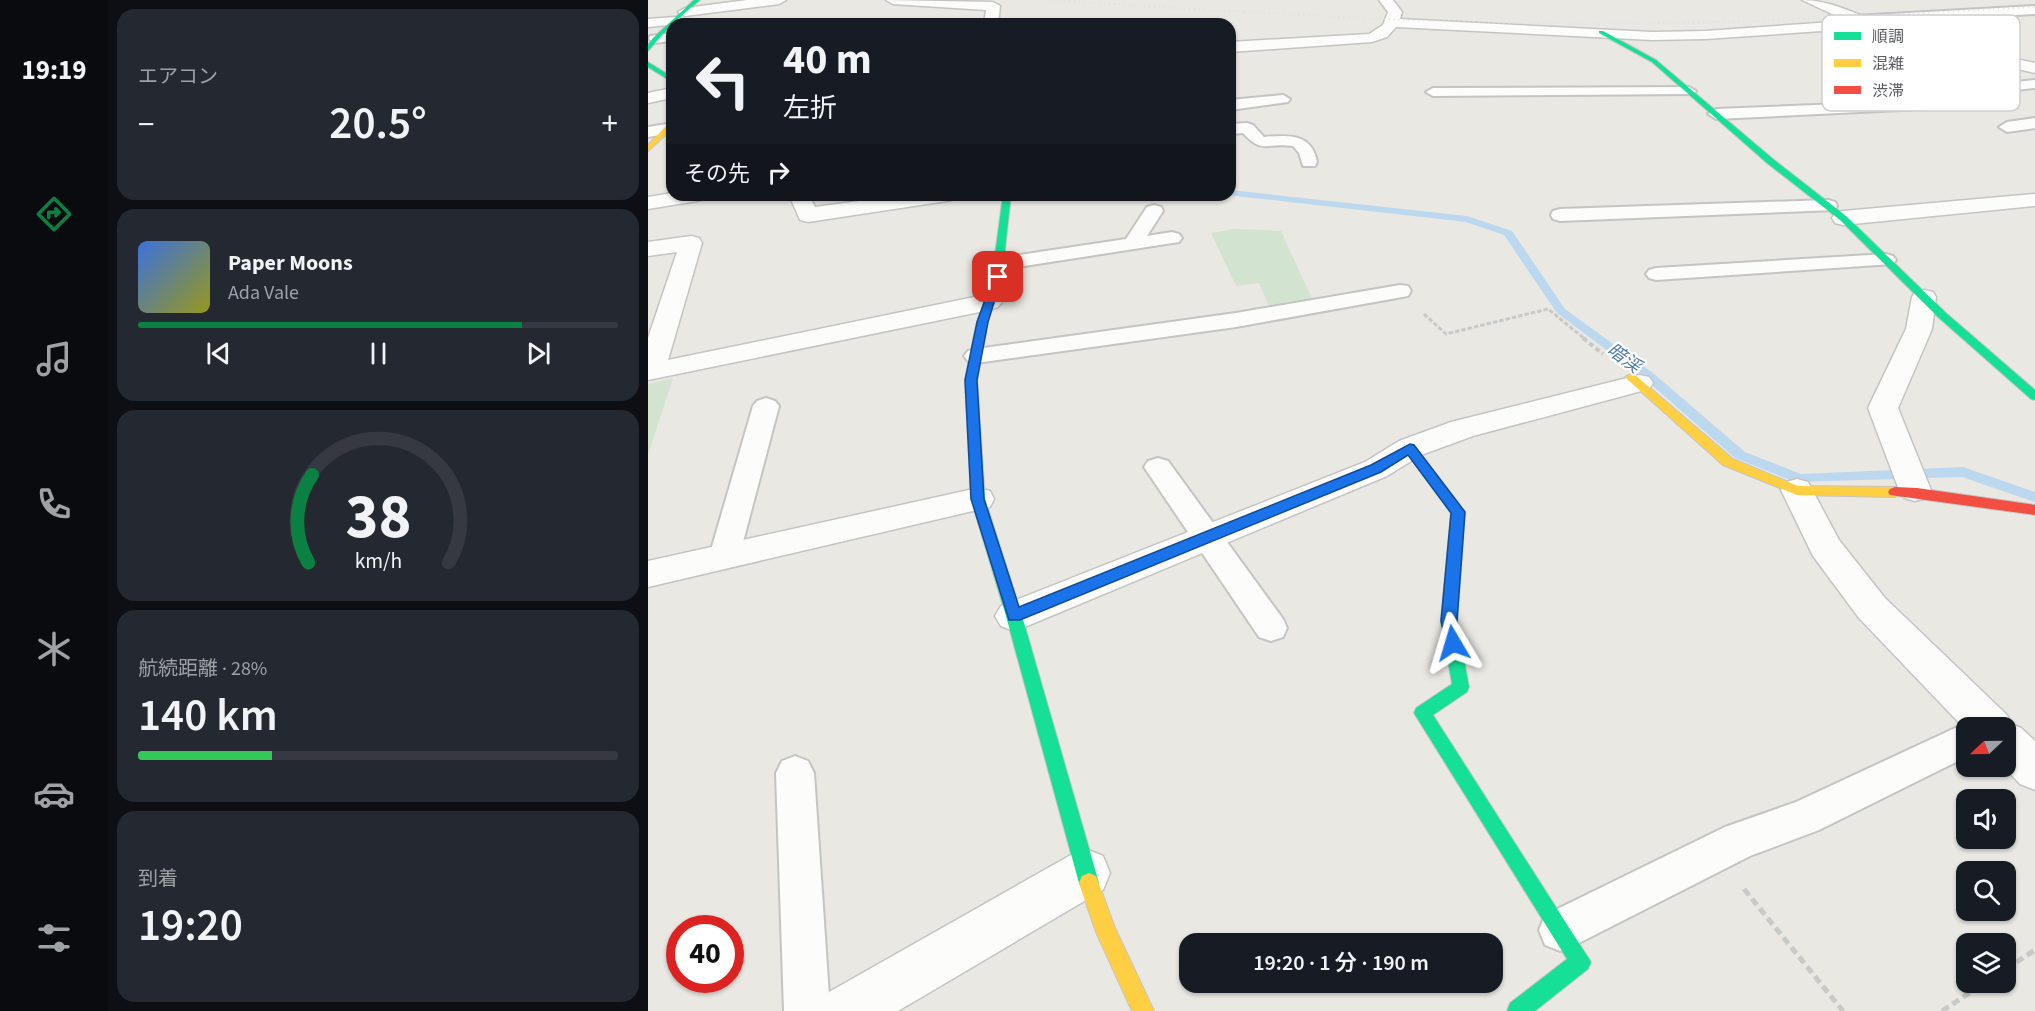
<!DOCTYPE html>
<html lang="ja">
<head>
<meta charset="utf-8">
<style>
	body { margin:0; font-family:"Source Sans 3","Noto Sans JP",sans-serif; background:#242831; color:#f1f3f6; height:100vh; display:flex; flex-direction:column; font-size:22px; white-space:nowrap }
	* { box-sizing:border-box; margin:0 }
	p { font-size:20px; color:#9ea1a6 }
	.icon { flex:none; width:33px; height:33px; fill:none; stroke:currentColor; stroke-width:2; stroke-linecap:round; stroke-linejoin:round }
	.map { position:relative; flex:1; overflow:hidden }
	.side { display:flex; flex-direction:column; gap:9px; padding:9px; background:#0d0f14; width:540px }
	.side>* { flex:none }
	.guide { position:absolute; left:18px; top:18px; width:570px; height:183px; border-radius:18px; box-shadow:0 2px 4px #0004; background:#171b24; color:#f1f3f6; overflow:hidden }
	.needle { width:39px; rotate:248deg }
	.buttons { position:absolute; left:1308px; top:717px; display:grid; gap:12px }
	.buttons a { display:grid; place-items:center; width:60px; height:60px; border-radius:12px; background:#171b24; box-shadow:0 2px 4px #0004; font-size:30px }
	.speed { position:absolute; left:18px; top:915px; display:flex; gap:12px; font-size:30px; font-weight:700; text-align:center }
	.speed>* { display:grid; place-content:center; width:78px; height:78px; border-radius:50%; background:#171b24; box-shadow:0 2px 4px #0004; line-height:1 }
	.speed .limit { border:9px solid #d22; background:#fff; color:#111 }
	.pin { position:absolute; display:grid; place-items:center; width:51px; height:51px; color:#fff; margin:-26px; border-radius:12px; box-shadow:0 3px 9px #0006 }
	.me { position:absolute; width:66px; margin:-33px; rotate:353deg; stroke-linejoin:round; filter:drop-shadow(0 0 4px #0008) }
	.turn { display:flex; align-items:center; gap:21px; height:126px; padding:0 18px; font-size:27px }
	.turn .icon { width:78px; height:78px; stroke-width:2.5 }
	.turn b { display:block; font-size:42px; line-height:51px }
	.then { display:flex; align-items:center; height:57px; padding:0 18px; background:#0003; gap:12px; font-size:22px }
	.big { font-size:45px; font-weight:600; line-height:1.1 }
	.side .tile { flex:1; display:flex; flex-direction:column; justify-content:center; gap:9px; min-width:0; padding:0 21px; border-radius:18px; background:#242831 }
	.side .dial { align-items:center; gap:0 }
	.dial svg { height:156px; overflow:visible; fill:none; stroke:#363941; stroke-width:7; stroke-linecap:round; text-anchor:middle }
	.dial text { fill:#f1f3f6; stroke:none }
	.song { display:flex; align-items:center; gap:18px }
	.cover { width:72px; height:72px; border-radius:9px; background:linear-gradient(135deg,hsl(220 70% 55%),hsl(60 70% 35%)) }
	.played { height:6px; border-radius:3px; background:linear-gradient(90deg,#0b8043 80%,#363941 80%) }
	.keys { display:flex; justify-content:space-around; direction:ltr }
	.heat { display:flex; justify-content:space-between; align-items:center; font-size:33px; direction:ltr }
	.charge { height:9px; border-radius:4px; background:linear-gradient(90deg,#34c759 28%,#363941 0) }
	.trip { position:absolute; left:531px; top:933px; width:324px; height:60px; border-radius:18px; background:#171b24; box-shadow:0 2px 4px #0004; font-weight:600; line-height:60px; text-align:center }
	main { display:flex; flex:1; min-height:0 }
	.dock { display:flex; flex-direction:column; width:108px; justify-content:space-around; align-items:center; background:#090b0e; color:#9ea1a6 }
	.dock .icon { width:42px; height:42px }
	.dock .selected { color:#0b8043 }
	.dock b { font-size:27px; color:#f1f3f6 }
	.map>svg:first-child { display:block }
</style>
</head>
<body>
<main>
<nav class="dock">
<b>19:19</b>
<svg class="icon selected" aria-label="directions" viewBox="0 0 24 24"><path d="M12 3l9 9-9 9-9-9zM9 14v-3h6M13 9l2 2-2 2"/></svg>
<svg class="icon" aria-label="music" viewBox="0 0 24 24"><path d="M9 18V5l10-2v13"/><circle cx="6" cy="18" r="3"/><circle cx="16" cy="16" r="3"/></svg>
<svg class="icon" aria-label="phone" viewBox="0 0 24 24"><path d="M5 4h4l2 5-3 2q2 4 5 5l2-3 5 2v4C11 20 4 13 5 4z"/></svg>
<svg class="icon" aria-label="climate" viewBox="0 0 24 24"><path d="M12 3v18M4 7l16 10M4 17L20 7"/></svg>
<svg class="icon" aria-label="car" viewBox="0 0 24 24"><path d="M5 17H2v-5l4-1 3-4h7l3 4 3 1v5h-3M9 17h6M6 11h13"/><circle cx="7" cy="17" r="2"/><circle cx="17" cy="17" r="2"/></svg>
<svg class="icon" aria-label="filters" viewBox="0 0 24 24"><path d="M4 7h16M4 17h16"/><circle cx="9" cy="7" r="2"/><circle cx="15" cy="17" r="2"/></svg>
</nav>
<section class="side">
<div class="tile"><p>エアコン</p>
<div class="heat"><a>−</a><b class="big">20.5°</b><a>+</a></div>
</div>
<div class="tile">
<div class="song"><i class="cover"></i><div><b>Paper Moons</b><p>Ada Vale</p></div></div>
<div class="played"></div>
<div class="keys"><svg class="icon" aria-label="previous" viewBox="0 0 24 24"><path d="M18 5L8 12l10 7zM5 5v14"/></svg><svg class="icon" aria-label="pause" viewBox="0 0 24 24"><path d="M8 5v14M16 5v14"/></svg><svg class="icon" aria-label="next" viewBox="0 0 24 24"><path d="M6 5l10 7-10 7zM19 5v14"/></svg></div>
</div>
<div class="tile dial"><svg viewBox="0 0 100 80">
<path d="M14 69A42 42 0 1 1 86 69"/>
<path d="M14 69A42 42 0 0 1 16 24" stroke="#0b8043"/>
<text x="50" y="56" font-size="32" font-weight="700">38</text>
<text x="50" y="72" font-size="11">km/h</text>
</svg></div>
<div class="tile"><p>航続距離 · 28%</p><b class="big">140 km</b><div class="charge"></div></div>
<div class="tile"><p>到着</p><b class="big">19:20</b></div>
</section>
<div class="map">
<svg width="1387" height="1011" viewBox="0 0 1387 1011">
	<rect width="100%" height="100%" fill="#e9e8e3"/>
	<path fill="#d2e3d0" d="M586,229L633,231L664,299L621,306L611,283L588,286L563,233Z
		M25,378L0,455V384Z"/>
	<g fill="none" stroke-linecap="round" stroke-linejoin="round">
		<path fill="#bcd8ef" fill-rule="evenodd" d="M582,190L819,216L864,231L917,309L1005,373L1097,452L1153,474L1315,467L1387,492V502L1314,477L1147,482L1087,458L997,379L909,313L856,235L818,222L579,195H582Z
			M417,195H440C435,200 422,200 417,195Z"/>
		<defs>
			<path id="lane" d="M1387,6V14L1206,24L1200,20L1206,16Z
				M24,33V41L7,43L1,39L2,36Z
				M1387,80V88L1288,99L1281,95L1288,91Z
				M1041,87L1048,91L1046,94L785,96L778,92L785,88Z
				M635,95L642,99L640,102L582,110V100Z
				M1268,101L1273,103L1276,106L1273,109L1068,119L1060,114L1068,109Z
				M1387,118V128L1359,132L1351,127L1359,122Z
				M599,123L605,125L616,137C640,135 664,133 669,162L667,166H655L651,153L645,146C619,142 615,155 595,133L582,134V124Z
				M19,124L24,125V133L0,137V127Z
				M1180,200L1187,202L1189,206L1187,210L912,221L905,219L903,215L905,211L912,209Z
				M506,205L513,207L515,211L499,236L524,232L531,234L534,238L531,242L351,270L344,268L341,264L344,260L351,258L478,239L499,207Z
				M1238,254L1245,256L1248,260L1245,264L1008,280L1001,278L998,274L1001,270L1008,268Z
				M752,285L760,286L763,291L760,296L588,327L328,363L320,361L316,356L320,351L328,349L588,313Z
				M118,398L127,401L131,406L91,557L87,565L76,568L65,565L61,557L105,406L109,401Z
				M510,458L520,461L635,619L639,628L635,637L623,641L611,637L496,467L500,461Z
				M1318,723L1331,728H1318V757L1171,830L1102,856L927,945L912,951L897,945L891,930L897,915L1077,827L1148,802Z
				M147,756L160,761L166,773L182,1011H136L128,773L134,761Z"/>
			<path id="street" d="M99,0H138L131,4L37,16L30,12L37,8Z
				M238,0L345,2L352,6L350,24H336L338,10L245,4Z
				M731,0H745L754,12L752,19L1004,32L1057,31L1199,21L1154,0C1186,0 1217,19 1247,28C1293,43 1340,53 1387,63V73L1295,52L1218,28L1057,39L1004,40L748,27L739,37L724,42L582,52V42L721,34L735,25L740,12Z
				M27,17L32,18L34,21L32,24L0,27V19Z
				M24,88V98L0,103V93Z
				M24,193V195H59L56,199L49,201L0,209V197Z
				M1387,194V206L1195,225L1187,223L1184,218L1187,213L1195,211Z
				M141,195H161L167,207L255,195H309L306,199L299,201L160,222L152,220Z
				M43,236L51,238L54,243L20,360L341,294L350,297L354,302L350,307L341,310L0,380V338L29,252L0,256V242Z
				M1276,290L1285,292L1288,297L1284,329L1250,408L1283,490L1278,498L1267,501L1256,498L1251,490L1220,408L1258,329L1264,297L1267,292Z
				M991,375L1001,377L1005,383L1001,389L825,436L773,455L739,476L379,626L366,631L353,626L347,616L353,606L717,462L751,441L803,422Z
				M1149,479L1160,482L1191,540L1237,598L1359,715L1363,724L1373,728L1387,741V790L1372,784L1355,766H1358V728H1318V730L1211,618L1165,556L1133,490L1138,482Z
				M330,488L342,491L346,499L342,507L0,587V561Z
				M438,849L455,856L462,873L455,890L250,1011H174L181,992L421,856Z"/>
			<path id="fast" d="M46,0H52L24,24L0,51V45L5,38Z
				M951,31H955L1008,60L1125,159L1198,216L1298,313L1387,390V400L1383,399L1290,317L1192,220L1119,163L1004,62L951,33Z
				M0,62L24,77V82L0,67Z
				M355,195H363L354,277L339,322L329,380L337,499L374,616L451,883L448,890L441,893L434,890L431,883L358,616L323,499L317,380L329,322L344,277Z
				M762,444L766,445L817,512L809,621L821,687L819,692L785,715L943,962L940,969L887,1011H859L862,1003L919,959L766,713L768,708L804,684L793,621L803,513L756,448Z"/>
			<path id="slow" d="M21,123H24V129L0,151V145Z
				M983,374L987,375L1085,459L1150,486L1247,487L1254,492L1247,497L1149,495L1075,465L979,379L977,377Z
				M441,873L448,876L467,928L506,1011H484L448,932L431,883L434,876Z"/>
			<path id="jam" d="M1247,487L1269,488L1387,505V515L1242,495L1240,492L1242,489Z"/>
		</defs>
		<use href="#lane" stroke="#c5c4c4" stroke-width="4"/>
		<use href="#street" stroke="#c5c4c4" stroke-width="3"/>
		<use href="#fast" stroke="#c5c5c5" stroke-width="2"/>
		<use href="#slow" stroke="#c5c5c5" stroke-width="2"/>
		<use href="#jam" stroke="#c5c5c5" stroke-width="2"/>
		<path stroke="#c7cac8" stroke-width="3" stroke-dasharray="4.5 2" stroke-linecap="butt" d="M776,314L798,334L900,309L937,339"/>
		<path stroke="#c7cac8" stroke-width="4" stroke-dasharray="5 3" stroke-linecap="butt" d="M935,338L955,354"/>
		<path stroke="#c7cac8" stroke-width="5" stroke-dasharray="8 4.5" stroke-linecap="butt" d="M1096,889L1195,1011
			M1358,969L1387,950
			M1294,1011L1338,982"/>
		<use href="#lane" fill="#fcfcfb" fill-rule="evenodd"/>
		<use href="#street" fill="#fcfcfb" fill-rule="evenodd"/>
		<use href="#fast" fill="#16e098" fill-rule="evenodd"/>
		<use href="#slow" fill="#ffcf43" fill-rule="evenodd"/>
		<use href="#jam" fill="#f24e42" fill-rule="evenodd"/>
		<path stroke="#e1e1e0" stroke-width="2" stroke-dasharray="1 4" stroke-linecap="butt" d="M401,0C579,11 757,23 936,24C1086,24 1237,15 1387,7"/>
	</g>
	<path fill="#1a73e8" stroke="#114b97" stroke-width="1.5" d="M346,275L354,277L340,322L329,380L336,499L371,607L723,465L762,444L766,445L817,512L809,621L813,643L811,648L805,650L799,648L793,621L803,513L760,455L733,472L372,620H361L323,499L317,380L329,322Z"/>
	<g text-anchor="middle" stroke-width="4.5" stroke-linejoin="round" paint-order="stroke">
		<g font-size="18" font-style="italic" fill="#4c79ab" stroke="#fff">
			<text transform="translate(976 358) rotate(36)" y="6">暗渓</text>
		</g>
	</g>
	<rect x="1174" y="15" width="198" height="96" rx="9" fill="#fff" stroke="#cececf" stroke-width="1.5"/>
	<rect x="1186" y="32" width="27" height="8" fill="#16e098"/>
	<rect x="1186" y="59" width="27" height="8" fill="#ffcf43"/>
	<rect x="1186" y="86" width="27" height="8" fill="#f24e42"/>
	<g font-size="16" fill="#5a5c60">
		<text x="1224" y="42">順調</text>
		<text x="1224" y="69">混雑</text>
		<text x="1224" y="96">渋滞</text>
	</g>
</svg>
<div class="buttons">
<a><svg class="needle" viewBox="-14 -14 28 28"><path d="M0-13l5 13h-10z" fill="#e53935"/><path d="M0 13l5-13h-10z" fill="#9ea1a6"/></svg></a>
<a><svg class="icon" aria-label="sound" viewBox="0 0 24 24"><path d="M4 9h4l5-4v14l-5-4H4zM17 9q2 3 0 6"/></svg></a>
<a><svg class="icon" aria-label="search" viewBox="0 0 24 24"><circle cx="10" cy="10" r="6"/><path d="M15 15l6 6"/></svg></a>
<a><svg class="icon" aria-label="layers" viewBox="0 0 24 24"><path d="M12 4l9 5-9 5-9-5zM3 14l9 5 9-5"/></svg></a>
</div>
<div class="speed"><div class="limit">40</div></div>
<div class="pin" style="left:350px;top:277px;background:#d93025"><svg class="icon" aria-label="arrive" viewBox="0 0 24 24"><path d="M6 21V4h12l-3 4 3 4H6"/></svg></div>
<svg class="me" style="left:805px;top:643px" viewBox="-20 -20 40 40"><path d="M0-17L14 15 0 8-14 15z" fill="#1a73e8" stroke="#fff" stroke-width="4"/></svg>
<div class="trip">19:20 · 1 分 · 190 m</div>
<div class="guide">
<div class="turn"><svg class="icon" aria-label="left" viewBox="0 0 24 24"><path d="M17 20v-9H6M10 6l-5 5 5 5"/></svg><div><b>40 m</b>左折</div></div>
<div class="then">その先<svg class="icon" aria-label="right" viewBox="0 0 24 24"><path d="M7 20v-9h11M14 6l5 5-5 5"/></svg></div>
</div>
</div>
</main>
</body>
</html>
